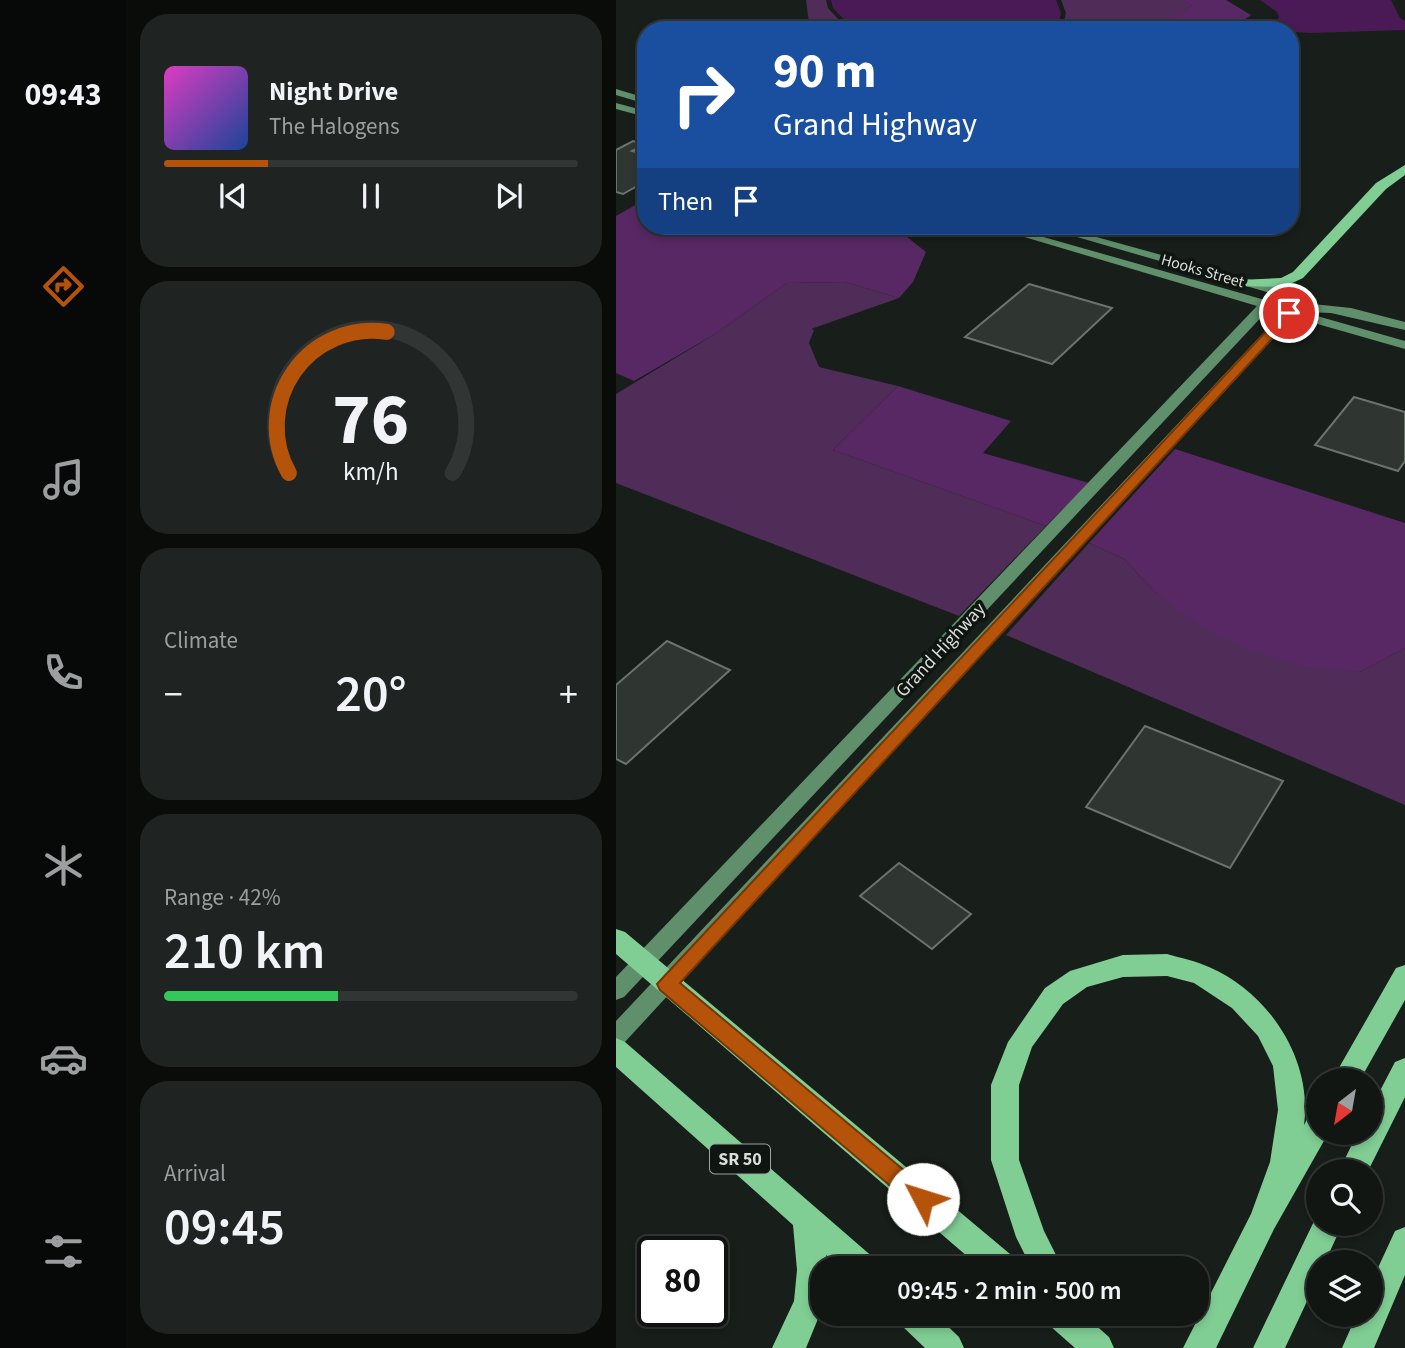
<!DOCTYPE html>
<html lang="en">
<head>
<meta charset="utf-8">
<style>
	body { margin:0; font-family:"Source Sans 3",sans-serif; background:#1f2321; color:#f1f3f6; height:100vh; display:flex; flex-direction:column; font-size:26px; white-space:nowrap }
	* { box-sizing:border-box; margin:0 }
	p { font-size:23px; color:#9c9fa0 }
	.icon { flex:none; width:38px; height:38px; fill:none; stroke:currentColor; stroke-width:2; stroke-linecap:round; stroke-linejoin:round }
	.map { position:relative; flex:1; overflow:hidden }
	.side { display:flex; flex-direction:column; gap:14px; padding:14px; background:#0a0c0a; width:490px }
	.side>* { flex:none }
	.hud { position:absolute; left:21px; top:21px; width:662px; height:214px; border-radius:28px; box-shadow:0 4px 10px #0003,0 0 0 2px #313533; background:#1a4fa0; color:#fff; overflow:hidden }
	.needle { width:46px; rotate:211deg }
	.fabs { position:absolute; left:690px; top:1068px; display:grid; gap:14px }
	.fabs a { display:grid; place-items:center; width:77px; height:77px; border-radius:50%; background:#121613; box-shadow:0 4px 10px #0003,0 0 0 2px #313533; font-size:35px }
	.speed { position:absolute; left:21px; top:1236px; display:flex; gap:14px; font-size:35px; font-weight:700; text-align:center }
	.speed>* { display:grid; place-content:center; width:91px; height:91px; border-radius:50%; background:#121613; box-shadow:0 4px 10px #0003,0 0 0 2px #313533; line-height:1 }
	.speed .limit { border:4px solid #111; border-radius:10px; background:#fff; color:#111 }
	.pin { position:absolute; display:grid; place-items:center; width:60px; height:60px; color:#fff; margin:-30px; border:4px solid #fff; border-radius:50%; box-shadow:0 2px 7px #0007 }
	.me { position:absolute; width:77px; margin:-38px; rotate:310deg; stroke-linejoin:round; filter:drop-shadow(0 0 5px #0008) }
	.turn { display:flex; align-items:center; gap:24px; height:147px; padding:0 21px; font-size:32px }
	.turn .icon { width:91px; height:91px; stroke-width:2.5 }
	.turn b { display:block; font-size:49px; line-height:60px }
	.then { display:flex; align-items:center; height:66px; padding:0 21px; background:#0003; gap:14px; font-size:26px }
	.big { font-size:52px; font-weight:600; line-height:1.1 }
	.side .widget { flex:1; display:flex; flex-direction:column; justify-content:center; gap:10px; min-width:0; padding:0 24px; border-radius:28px; background:#1f2321 }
	.side .dial { align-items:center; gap:0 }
	.dial svg { height:182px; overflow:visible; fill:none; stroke:#313533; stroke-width:7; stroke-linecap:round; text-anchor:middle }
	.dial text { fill:#f1f3f6; stroke:none }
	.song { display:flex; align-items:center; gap:21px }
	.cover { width:84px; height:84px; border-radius:10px; background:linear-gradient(135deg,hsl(310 70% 55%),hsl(220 70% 35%)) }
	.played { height:7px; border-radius:4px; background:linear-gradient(90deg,#b45309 25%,#313533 25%) }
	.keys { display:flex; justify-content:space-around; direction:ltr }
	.heat { display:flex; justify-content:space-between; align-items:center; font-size:38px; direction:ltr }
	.charge { height:10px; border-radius:5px; background:linear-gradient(90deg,#34c759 42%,#313533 0) }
	.trip { position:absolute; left:194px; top:1256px; width:399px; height:70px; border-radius:28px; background:#121613; box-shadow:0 4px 10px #0003,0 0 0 2px #313533; font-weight:600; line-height:70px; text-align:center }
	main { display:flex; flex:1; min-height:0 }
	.tab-bar { display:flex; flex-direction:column; width:126px; justify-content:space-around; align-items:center; background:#070908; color:#9c9fa0 }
	.tab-bar .icon { width:49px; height:49px }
	.tab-bar .on { color:#b45309 }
	.tab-bar b { font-size:32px; color:#f1f3f6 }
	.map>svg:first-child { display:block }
</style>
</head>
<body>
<main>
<nav class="tab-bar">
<b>09:43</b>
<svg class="icon on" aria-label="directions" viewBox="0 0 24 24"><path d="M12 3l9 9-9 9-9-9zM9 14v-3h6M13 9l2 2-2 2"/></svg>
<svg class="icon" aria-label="music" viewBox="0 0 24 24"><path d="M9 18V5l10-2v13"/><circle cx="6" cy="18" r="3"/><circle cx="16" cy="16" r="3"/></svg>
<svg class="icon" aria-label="phone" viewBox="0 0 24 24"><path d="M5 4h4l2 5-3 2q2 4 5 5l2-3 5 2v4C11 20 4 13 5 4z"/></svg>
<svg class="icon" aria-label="climate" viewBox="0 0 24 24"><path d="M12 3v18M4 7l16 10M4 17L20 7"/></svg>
<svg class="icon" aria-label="car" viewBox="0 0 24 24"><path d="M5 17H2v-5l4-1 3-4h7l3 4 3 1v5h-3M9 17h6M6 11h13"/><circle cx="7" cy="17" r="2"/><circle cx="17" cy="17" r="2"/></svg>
<svg class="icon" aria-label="filters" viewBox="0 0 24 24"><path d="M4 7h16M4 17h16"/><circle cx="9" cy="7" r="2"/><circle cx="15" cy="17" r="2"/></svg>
</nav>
<section class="side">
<div class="widget">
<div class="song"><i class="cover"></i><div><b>Night Drive</b><p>The Halogens</p></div></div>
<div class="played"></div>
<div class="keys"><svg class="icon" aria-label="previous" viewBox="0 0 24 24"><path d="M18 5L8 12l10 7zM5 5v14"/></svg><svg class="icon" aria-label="pause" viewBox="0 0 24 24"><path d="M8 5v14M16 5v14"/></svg><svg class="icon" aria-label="next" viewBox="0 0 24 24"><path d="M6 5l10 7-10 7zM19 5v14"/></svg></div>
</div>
<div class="widget dial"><svg viewBox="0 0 100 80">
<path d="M14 69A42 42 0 1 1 86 69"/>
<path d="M14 69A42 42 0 0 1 57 7" stroke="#b45309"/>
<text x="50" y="56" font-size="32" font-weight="700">76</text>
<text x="50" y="72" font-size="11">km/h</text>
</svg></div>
<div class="widget"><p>Climate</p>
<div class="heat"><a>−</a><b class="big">20°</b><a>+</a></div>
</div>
<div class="widget"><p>Range · 42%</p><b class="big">210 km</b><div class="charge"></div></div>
<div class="widget"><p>Arrival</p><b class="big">09:45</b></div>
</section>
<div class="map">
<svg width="789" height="1348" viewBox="0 0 789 1348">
	<rect width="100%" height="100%" fill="#181e19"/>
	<path fill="#4f2d58" d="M190,0H210L212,8L232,30H194Z
		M445,0H567L577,4L562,18L550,23L446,30L450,13Z
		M229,282L283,298L195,329L198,330L193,343L203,367L282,386L217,450L430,526L343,616L0,483V394L99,334L171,283Z
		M473,543L508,559L541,594L744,672L789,648V805L390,635Z"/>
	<path fill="#582864" d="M567,0H610L635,15L614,30H469C511,21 543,35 576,5Z
		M30,199V226H277L310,252L297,282L283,298L229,282L171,283L99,334L18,381L0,373V216Z
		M282,386L395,421L367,453L473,483L430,526L217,450Z
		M559,449L789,523V648L744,672L687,666L628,648L581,624L541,594L508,559L473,543Z"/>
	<path fill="#4a1a56" d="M215,0H440L445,13L441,30H238L217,8Z
		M644,0H775L784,18L789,21V30L695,33L648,30L657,25L663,17L661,12Z"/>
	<path fill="#2f3631" stroke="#6b736d" stroke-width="2" d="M17,141L28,145L16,151L30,155V181L7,194L0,192V150Z
		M413,284L496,308L436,364L349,337Z
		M738,397L789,412V461L782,471L699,445Z
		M51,641L114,670L10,764L0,759V685Z
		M529,726L667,781L614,868L470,807Z
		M283,863L355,914L316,949L244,896Z"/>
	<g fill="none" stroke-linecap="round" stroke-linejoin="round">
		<path fill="#5f8f6b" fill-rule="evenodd" d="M0,89L30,98V104L0,95Z
			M0,103L30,111V117L0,109Z
			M371,226H389L656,302L692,304L423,226H441L700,298L701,301L697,304L735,308L789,322V330L715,313L687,312L789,341V349L677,317L8,1043L0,1046V1021L666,313L652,310L8,997L0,1000V977L641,306Z"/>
		<path fill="#81ce95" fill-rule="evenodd" d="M789,165V175L770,189L687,278L668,287L623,286L620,283L623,280L665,278L677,272L760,183Z
			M0,929L9,932L400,1259L404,1269H366L0,954Z
			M551,954C565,958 580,961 593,967C652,992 697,1059 688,1125L692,1117L702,1113V1132H713L658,1229L600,1348H567L635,1214L654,1162L662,1110L657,1066L642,1036L616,1008L578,983L551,976L507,977L471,987L447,1004L416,1047L403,1085V1160L428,1231L447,1269H416L400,1237L375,1160V1085L392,1042L429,988L454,971L507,955Z
			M789,965V1000L744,1080H716L780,968Z
			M0,1038L9,1042L259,1259L263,1269H225L210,1255L211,1269H206V1309L190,1348H156L178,1301L181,1270L177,1225L0,1067Z
			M789,1058V1097L752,1171H723L742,1132H754V1110L779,1062Z
			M702,1213V1223H727L709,1262H702V1278L669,1348H637Z
			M789,1227V1275L758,1348H726L741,1314H754V1285L779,1231Z
			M281,1314H319L343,1337L348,1348H309L285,1325Z
			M429,1314H467L493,1337L498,1348H459L433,1325Z"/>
	</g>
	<path fill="#b45309" stroke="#753606" stroke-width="2" d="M673,310L677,311V316L64,983L314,1192L318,1199L314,1207L307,1210L299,1207L44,990L41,984L669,311Z"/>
	<g text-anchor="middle" stroke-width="7" stroke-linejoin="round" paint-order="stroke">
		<g font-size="16" fill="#dadedb" stroke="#0f1510">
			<text transform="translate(587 270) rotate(16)" y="6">Hooks Street</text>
		</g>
		<rect fill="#0f1510" stroke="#9da29e" stroke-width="2" x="94" y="1144.5" width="60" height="29" rx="5"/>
		<g font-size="18" font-weight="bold" fill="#dadedb">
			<text x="124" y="1165">SR 50</text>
		</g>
		<g font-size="19" fill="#dadedb" stroke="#0f1510">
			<text transform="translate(324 649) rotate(-47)" y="7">Grand Highway</text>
		</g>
	</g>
</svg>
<div class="fabs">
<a><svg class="needle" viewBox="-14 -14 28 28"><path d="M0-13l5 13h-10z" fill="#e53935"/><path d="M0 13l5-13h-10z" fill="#9c9fa0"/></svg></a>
<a><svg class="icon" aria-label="search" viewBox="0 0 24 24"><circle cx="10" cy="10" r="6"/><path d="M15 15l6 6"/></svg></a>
<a><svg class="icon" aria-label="layers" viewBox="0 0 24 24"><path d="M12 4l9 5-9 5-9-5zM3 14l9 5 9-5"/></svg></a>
</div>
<div class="speed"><div class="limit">80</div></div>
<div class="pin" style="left:673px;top:313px;background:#d93025"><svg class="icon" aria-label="arrive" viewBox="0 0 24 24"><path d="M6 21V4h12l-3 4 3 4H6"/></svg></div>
<svg class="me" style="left:307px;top:1199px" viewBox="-20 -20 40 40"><circle r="19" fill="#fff"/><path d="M0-13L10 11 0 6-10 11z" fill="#b45309"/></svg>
<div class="trip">09:45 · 2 min · 500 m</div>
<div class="hud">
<div class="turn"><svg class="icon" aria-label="right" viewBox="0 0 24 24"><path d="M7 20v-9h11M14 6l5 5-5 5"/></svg><div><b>90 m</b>Grand Highway</div></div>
<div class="then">Then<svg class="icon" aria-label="arrive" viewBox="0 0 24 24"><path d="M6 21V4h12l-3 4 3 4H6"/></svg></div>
</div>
</div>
</main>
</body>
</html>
